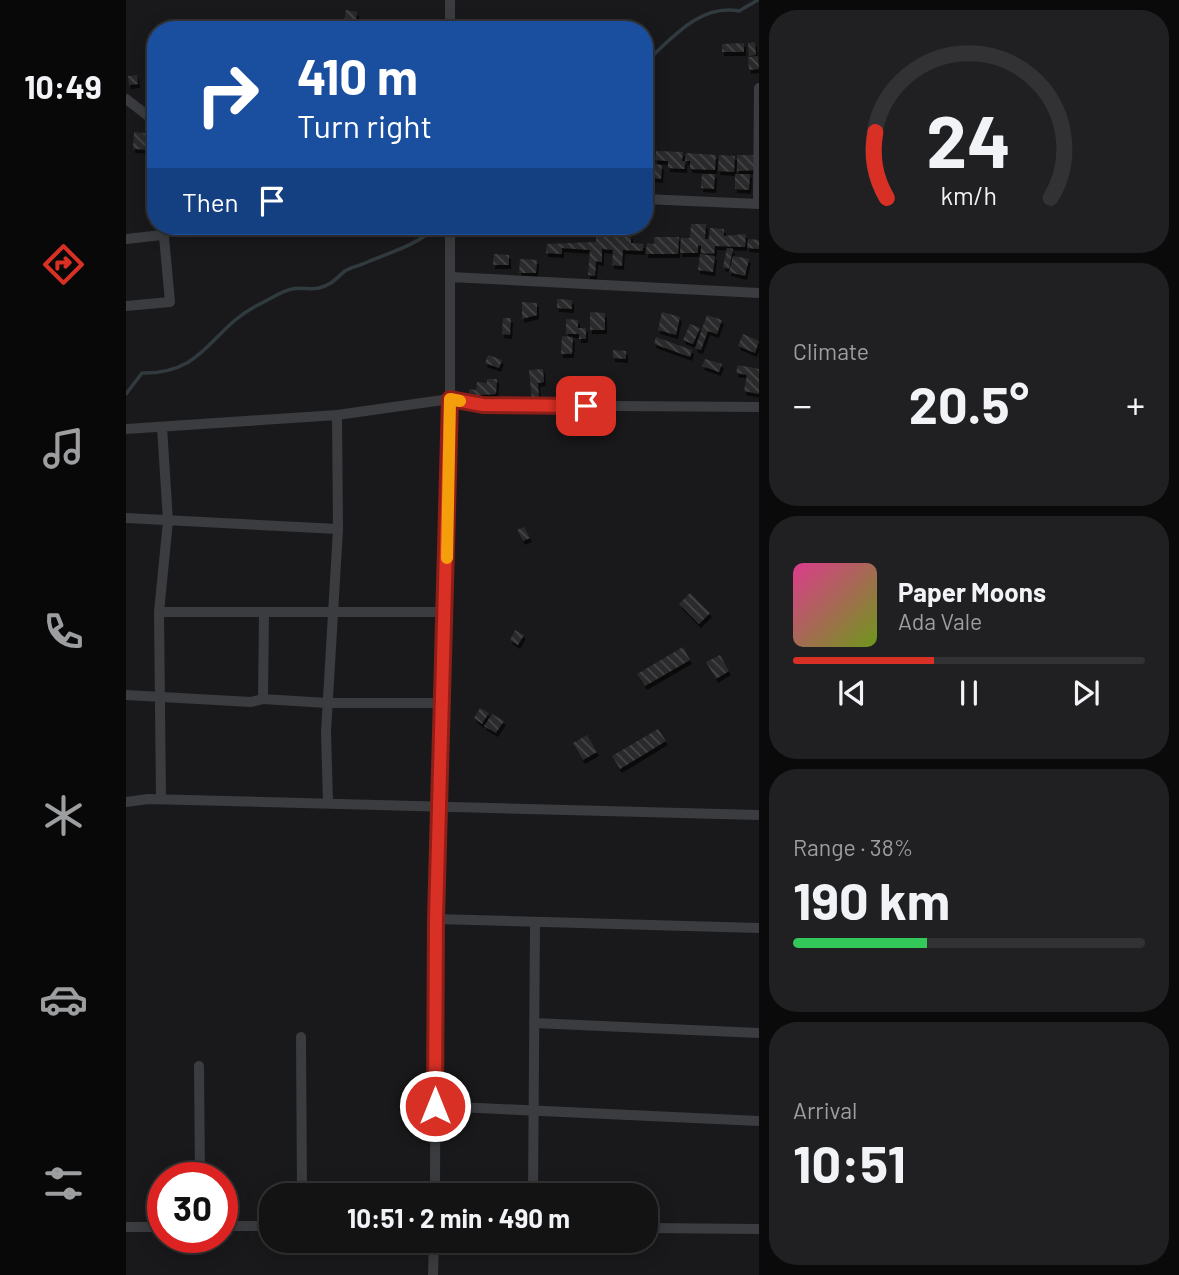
<!DOCTYPE html>
<html lang="en">
<head>
<meta charset="utf-8">
<style>
	body { margin:0; font-family:Barlow,sans-serif; background:#202022; color:#f1f3f6; height:100vh; display:flex; flex-direction:column; font-size:26px; white-space:nowrap }
	* { box-sizing:border-box; margin:0 }
	p { font-size:23px; color:#9d9ea0 }
	.icon { flex:none; width:38px; height:38px; fill:none; stroke:currentColor; stroke-width:2; stroke-linecap:round; stroke-linejoin:round }
	.map { position:relative; flex:1; overflow:hidden }
	.drawer { display:flex; flex-direction:column; gap:10px; padding:10px; background:#0a0a0b; width:420px }
	.drawer>* { flex:none }
	.banner { position:absolute; left:21px; top:21px; width:506px; height:214px; border-radius:28px; box-shadow:0 4px 18px #0003,0 0 0 2px #323234; background:#1a4fa0; color:#fff; overflow:hidden }
	.speed { position:absolute; left:21px; top:1162px; display:flex; gap:14px; font-size:35px; font-weight:700; text-align:center }
	.speed>* { display:grid; place-content:center; width:91px; height:91px; border-radius:50%; background:#131314; box-shadow:0 4px 18px #0003,0 0 0 2px #323234; line-height:1 }
	.speed .limit { border:10px solid #d22; background:#fff; color:#111 }
	.pin { position:absolute; display:grid; place-items:center; width:60px; height:60px; color:#fff; margin:-30px; border-radius:14px; box-shadow:0 4px 10px #0006 }
	.me { position:absolute; width:77px; margin:-38px; rotate:0deg; stroke-linejoin:round; filter:drop-shadow(0 0 5px #0008) }
	.turn { display:flex; align-items:center; gap:24px; height:147px; padding:0 35px; font-size:32px }
	.turn .icon { width:91px; height:91px; stroke-width:2.5 }
	.turn b { display:block; font-size:49px; line-height:60px }
	.then { display:flex; align-items:center; height:66px; padding:0 35px; background:#0003; gap:14px; font-size:26px }
	.big { font-size:52px; font-weight:700; line-height:1.1 }
	.drawer .card { flex:1; display:flex; flex-direction:column; justify-content:center; gap:10px; min-width:0; padding:0 24px; border-radius:28px; background:#202022 }
	.drawer .dial { align-items:center; gap:0 }
	.dial svg { height:182px; overflow:visible; fill:none; stroke:#323234; stroke-width:7; stroke-linecap:round; text-anchor:middle }
	.dial text { fill:#f1f3f6; stroke:none }
	.song { display:flex; align-items:center; gap:21px }
	.cover { width:84px; height:84px; border-radius:10px; background:linear-gradient(135deg,hsl(330 70% 55%),hsl(80 70% 35%)) }
	.played { height:7px; border-radius:4px; background:linear-gradient(90deg,#d93025 40%,#323234 40%) }
	.keys { display:flex; justify-content:space-around; direction:ltr }
	.heat { display:flex; justify-content:space-between; align-items:center; font-size:38px; direction:ltr }
	.charge { height:10px; border-radius:5px; background:linear-gradient(90deg,#34c759 38%,#323234 0) }
	.trip { position:absolute; left:133px; top:1183px; width:399px; height:70px; border-radius:28px; background:#131314; box-shadow:0 4px 18px #0003,0 0 0 2px #323234; font-weight:700; line-height:70px; text-align:center }
	main { display:flex; flex:1; min-height:0 }
	.menu { display:flex; flex-direction:column; width:126px; justify-content:space-around; align-items:center; background:#080808; color:#9d9ea0 }
	.menu .icon { width:49px; height:49px }
	.menu .on { color:#d93025 }
	.menu b { font-size:32px; color:#f1f3f6 }
	.map>svg:first-child { display:block }
</style>
</head>
<body>
<main>
<nav class="menu">
<b>10:49</b>
<svg class="icon on" aria-label="directions" viewBox="0 0 24 24"><path d="M12 3l9 9-9 9-9-9zM9 14v-3h6M13 9l2 2-2 2"/></svg>
<svg class="icon" aria-label="music" viewBox="0 0 24 24"><path d="M9 18V5l10-2v13"/><circle cx="6" cy="18" r="3"/><circle cx="16" cy="16" r="3"/></svg>
<svg class="icon" aria-label="phone" viewBox="0 0 24 24"><path d="M5 4h4l2 5-3 2q2 4 5 5l2-3 5 2v4C11 20 4 13 5 4z"/></svg>
<svg class="icon" aria-label="climate" viewBox="0 0 24 24"><path d="M12 3v18M4 7l16 10M4 17L20 7"/></svg>
<svg class="icon" aria-label="car" viewBox="0 0 24 24"><path d="M5 17H2v-5l4-1 3-4h7l3 4 3 1v5h-3M9 17h6M6 11h13"/><circle cx="7" cy="17" r="2"/><circle cx="17" cy="17" r="2"/></svg>
<svg class="icon" aria-label="filters" viewBox="0 0 24 24"><path d="M4 7h16M4 17h16"/><circle cx="9" cy="7" r="2"/><circle cx="15" cy="17" r="2"/></svg>
</nav>
<div class="map">
<svg width="633" height="1275" viewBox="0 0 633 1275">
	<defs>
		<pattern id="building-back-hatch" width="6" height="6" patternUnits="userSpaceOnUse" patternTransform="scale(1.75)"><rect width="6" height="6" fill="#292a2c"/><path d="M-1 5l2 2M0 0l6 6M5-1l2 2" fill="none" stroke="#454648"/></pattern>
		<filter id="shadow"><feDropShadow dx="2" dy="4" stdDeviation="0" flood-color="#0009"/></filter>
	</defs>
	<rect width="100%" height="100%" fill="#19191b"/>
	<g fill="none" stroke-linecap="round" stroke-linejoin="round">
		<path stroke="#303a3f" stroke-width="3.5" d="M518,60H522C548,36 575,4 613,11L632,0
			M0,394L16,373C80,374 84,329 132,305C143,300 155,291 166,289C175,287 185,290 193,288C206,285 210,278 219,271C225,267 233,266 239,263C262,253 293,245 310,226"/>
	</g>
	<path fill="url(#building-back-hatch)" filter="url(#shadow)" d="M220,10L231,12L230,24L218,22Z
		M298,19L316,22L315,29L297,27Z
		M57,24L63,30H42L41,26Z
		M30,32V53L25,54L22,34Z
		M629,42L630,55L623,56L622,43Z
		M618,43V52H596V44Z
		M632,56L633,69L623,70L622,57Z
		M11,75L12,84L3,85L2,76Z
		M8,132L28,134L30,146L26,150L7,149Z
		M530,151L557,152L556,161H559L560,153L590,155L589,170L564,169V161H559V169L542,168V161L529,160Z
		M593,155L609,156L608,172L592,171Z
		M611,155H628L629,170L611,171Z
		M526,164L536,165L535,179L525,178Z
		M576,174H589L588,189L575,188Z
		M609,174H624L623,190L609,189Z
		M565,224H580L579,239H583L584,228L598,229V236L620,234L619,247L589,246L588,254L575,253V246L572,245V253H554L555,238H564Z
		M470,226H477V233L487,234V226H494V235H505V243L517,244V251L497,250L496,266L486,265L487,250L476,249V262L470,261L469,276L462,275L464,250L436,248V254L420,253L421,244L470,242Z
		M528,237H553L552,254H520L521,243L528,244Z
		M622,239L633,240V249L621,248Z
		M601,248L607,249L603,269L597,267Z
		M368,254L383,255V265H367Z
		M574,254L589,256L587,272L572,270Z
		M607,256L623,259L619,276L603,272Z
		M394,259L411,260L410,273H393Z
		M431,299L446,300V309L431,308Z
		M396,302L411,303V315L396,319Z
		M464,312L479,313V330H464Z
		M536,312L554,317L550,335L532,330Z
		M581,315L596,320L591,334L582,331L575,350L569,348Z
		M377,318H385L384,335L376,334Z
		M440,319L452,320V328H460V339H453V334H440Z
		M564,324L574,328L567,344L557,340Z
		M617,334L633,341L629,353L612,346Z
		M436,336L447,337L446,354H435Z
		M530,337L566,350L564,357L528,344Z
		M487,350L500,351V359L487,358Z
		M362,355L376,360L373,368L359,363Z
		M579,359L596,364L593,372L576,366Z
		M612,365L633,369V394L618,391L621,375L610,373Z
		M417,369L418,382L412,383L413,399L406,400L403,370Z
		M361,379H371L370,394L343,396V389L350,390L351,382L361,383Z
		M398,527L404,538L397,541L391,530Z
		M564,593L584,613L573,624L553,604Z
		M389,630L398,635L392,645L384,640Z
		M557,647L564,660L519,686L511,674Z
		M594,655L603,671L590,679L580,662Z
		M354,708L363,713L356,724L348,718Z
		M366,714L378,721L370,733L358,726Z
		M532,729L540,741L494,769L486,756Z
		M461,735L471,752L457,760L447,743Z"/>
	<g fill="none" stroke-linecap="round" stroke-linejoin="round">
		<path stroke="#3a3c40" stroke-width="10" d="M324,30V0
			M0,99L30,122
			M518,199L633,204
			M632,204L633,88
			M0,239L36,235
			M324,277L633,293
			M0,306L44,302L37,226
			M0,429L211,415L324,399L357,405L633,407
			M0,518L212,529
			M33,612H320
			M0,695L125,702L137,699L201,703H317
			M137,699L138,613
			M35,799L33,612L42,521L36,427
			M0,802L22,799L633,815
			M202,802L200,732L212,529L211,415
			M310,919L633,928
			M408,1023L633,1033
			M175,1037L176,1195
			M73,1066L74,1178
			M309,1106L633,1121
			M309,1195L310,919L324,399V226
			M407,1195L409,922
			M96,1226H145
			M0,1227H37
			M520,1228L633,1229
			M307,1275L308,1241"/>
	</g>
	<g fill="none" stroke-linecap="round" stroke-linejoin="round">
		<defs>
			<path id="route" d="M309,1106L310,919L324,399L357,405L460,406"/>
		</defs>
		<use href="#route" stroke="#8d1f18" stroke-width="18"/>
		<use href="#route" stroke="#d93025" stroke-width="12"/>
		<path stroke="#f59e0b" stroke-width="12" d="M321,558L324,399L334,401"/>
	</g>
</svg>
<div class="speed"><div class="limit">30</div></div>
<div class="pin" style="left:460px;top:406px;background:#d93025"><svg class="icon" aria-label="arrive" viewBox="0 0 24 24"><path d="M6 21V4h12l-3 4 3 4H6"/></svg></div>
<svg class="me" style="left:309px;top:1106px" viewBox="-20 -20 40 40"><circle r="17" fill="#d93025" stroke="#fff" stroke-width="3"/><path d="M0-11L8 9 0 5-8 9z" fill="#fff"/></svg>
<div class="trip">10:51 · 2 min · 490 m</div>
<div class="banner">
<div class="turn"><svg class="icon" aria-label="right" viewBox="0 0 24 24"><path d="M7 20v-9h11M14 6l5 5-5 5"/></svg><div><b>410 m</b>Turn right</div></div>
<div class="then">Then<svg class="icon" aria-label="arrive" viewBox="0 0 24 24"><path d="M6 21V4h12l-3 4 3 4H6"/></svg></div>
</div>
</div>
<section class="drawer">
<div class="card dial"><svg viewBox="0 0 100 80">
<path d="M14 69A42 42 0 1 1 86 69"/>
<path d="M14 69A42 42 0 0 1 9 40" stroke="#d93025"/>
<text x="50" y="56" font-size="32" font-weight="700">24</text>
<text x="50" y="72" font-size="11">km/h</text>
</svg></div>
<div class="card"><p>Climate</p>
<div class="heat"><a>−</a><b class="big">20.5°</b><a>+</a></div>
</div>
<div class="card">
<div class="song"><i class="cover"></i><div><b>Paper Moons</b><p>Ada Vale</p></div></div>
<div class="played"></div>
<div class="keys"><svg class="icon" aria-label="previous" viewBox="0 0 24 24"><path d="M18 5L8 12l10 7zM5 5v14"/></svg><svg class="icon" aria-label="pause" viewBox="0 0 24 24"><path d="M8 5v14M16 5v14"/></svg><svg class="icon" aria-label="next" viewBox="0 0 24 24"><path d="M6 5l10 7-10 7zM19 5v14"/></svg></div>
</div>
<div class="card"><p>Range · 38%</p><b class="big">190 km</b><div class="charge"></div></div>
<div class="card"><p>Arrival</p><b class="big">10:51</b></div>
</section>
</main>
</body>
</html>
